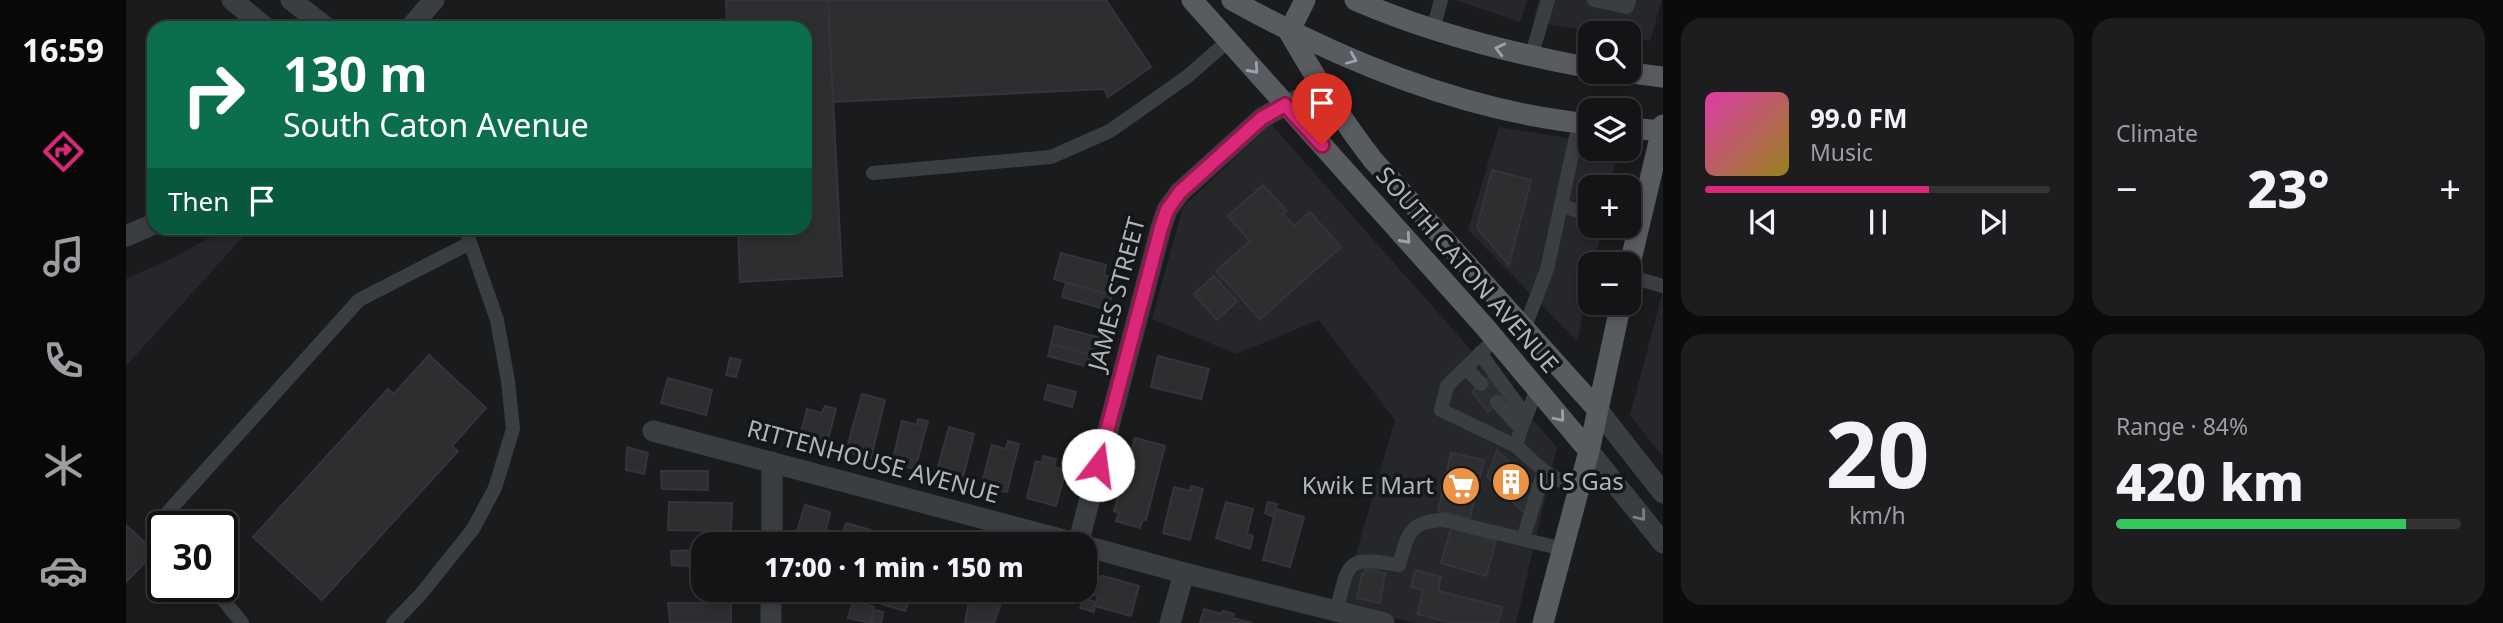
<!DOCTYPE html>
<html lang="en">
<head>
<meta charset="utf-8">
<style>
	body { margin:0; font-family:"Noto Sans",sans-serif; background:#1d1d1f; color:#f1f3f6; height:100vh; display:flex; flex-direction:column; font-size:26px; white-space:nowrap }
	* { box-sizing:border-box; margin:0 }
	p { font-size:23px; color:#9d9ea1 }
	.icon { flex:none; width:38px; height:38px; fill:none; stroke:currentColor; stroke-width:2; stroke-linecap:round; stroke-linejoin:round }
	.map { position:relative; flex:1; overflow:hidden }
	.details { display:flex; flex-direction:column; gap:18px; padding:18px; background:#0b0b0c; width:840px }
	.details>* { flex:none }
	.top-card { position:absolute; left:21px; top:21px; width:665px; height:214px; border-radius:21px; box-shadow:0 4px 10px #0003,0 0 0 2px #333335; background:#0b6e4f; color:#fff; overflow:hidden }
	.tools { position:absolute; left:1452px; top:21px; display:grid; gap:14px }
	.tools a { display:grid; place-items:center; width:63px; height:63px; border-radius:14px; background:#141416; box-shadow:0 4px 10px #0003,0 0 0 2px #333335; font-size:35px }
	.speed { position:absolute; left:21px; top:511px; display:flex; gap:14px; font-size:35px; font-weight:700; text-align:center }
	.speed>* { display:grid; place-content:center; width:91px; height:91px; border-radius:50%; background:#141416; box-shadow:0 4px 10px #0003,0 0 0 2px #333335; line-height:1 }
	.speed .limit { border:4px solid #111; border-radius:10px; background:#fff; color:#111 }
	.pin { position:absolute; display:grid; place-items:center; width:60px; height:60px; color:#fff; margin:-72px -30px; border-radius:50% 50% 50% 0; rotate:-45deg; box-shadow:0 0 7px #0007 }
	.pin .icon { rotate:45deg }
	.me { position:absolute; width:77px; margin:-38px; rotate:15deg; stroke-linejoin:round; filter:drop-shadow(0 0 5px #0008) }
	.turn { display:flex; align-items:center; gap:24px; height:147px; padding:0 21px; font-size:32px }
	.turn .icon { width:91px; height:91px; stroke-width:2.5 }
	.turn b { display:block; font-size:49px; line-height:60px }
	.then { display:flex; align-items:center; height:66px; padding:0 21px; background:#0003; gap:14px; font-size:26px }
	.big { font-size:52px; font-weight:800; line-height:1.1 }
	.details .card { flex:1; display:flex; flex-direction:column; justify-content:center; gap:10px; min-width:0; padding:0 24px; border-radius:21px; background:#1d1d1f }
	.details .dial { align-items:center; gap:0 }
	.dial b { font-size:91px; line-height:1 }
	.song { display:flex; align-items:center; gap:21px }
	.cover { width:84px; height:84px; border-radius:10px; background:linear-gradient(135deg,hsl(320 70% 55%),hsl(50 70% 35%)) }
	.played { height:7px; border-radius:4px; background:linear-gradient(90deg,#db2777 65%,#333335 65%) }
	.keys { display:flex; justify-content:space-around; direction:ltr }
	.heat { display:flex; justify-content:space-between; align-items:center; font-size:38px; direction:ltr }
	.charge { height:10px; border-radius:5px; background:linear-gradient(90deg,#34c759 84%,#333335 0) }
	.details .tiles { flex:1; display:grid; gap:18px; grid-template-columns:repeat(2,1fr) }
	.trip { position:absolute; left:565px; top:532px; width:406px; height:70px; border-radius:21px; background:#141416; box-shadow:0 4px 10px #0003,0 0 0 2px #333335; font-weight:800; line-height:70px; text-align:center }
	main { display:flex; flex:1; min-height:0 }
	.tab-bar { display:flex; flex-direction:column; width:126px; justify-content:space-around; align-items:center; background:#080809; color:#9d9ea1 }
	.tab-bar .icon { width:49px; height:49px }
	.tab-bar .on { color:#db2777 }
	.tab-bar b { font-size:32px; color:#f1f3f6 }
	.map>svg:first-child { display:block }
</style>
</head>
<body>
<main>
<nav class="tab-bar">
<b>16:59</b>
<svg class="icon on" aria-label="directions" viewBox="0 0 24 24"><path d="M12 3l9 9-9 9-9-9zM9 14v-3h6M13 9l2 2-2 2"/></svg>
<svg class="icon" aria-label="music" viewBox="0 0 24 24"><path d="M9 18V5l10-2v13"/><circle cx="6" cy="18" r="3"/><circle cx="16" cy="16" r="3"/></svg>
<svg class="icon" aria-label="phone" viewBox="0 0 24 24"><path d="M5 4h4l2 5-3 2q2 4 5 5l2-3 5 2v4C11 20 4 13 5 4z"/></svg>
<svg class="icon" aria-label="climate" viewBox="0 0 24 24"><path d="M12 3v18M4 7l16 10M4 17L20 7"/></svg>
<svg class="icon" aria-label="car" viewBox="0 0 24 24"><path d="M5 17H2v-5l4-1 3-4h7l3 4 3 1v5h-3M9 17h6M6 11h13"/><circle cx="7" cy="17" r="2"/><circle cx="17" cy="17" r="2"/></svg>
</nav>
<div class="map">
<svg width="1537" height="623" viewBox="0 0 1537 623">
	<rect width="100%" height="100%" fill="#1a1b1d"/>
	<path fill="#26272a" d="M1329,0H1401L1394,22Z
		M1413,0H1536L1524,41L1503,37V33H1477L1407,22Z
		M1145,124L1431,447L1390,623H1289L1215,606L1269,420L1193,320L1110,354L1026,319L1057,207Z
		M1373,127L1465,142V149H1492L1484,187H1465V226H1476L1468,264H1465V279L1451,341L1342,230Z
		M100,228H125L0,366V279L45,259Z
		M1537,291V457L1504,415Z"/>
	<path fill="#2d2e30" stroke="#343538" stroke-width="2" d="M600,0H702L716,276L614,282L612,228H679V28H601Z
		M702,0H980L1025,67L982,97L978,89L707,102Z
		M1366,170L1405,180L1383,265L1351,228Z
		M1137,185L1161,211L1157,214L1168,226L1184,212L1215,247L1134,319L1090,271L1124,241L1102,216Z
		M935,253L980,265L978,275L991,279L986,295L928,279Z
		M1088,276L1111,301L1091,320L1068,294Z
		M940,283L986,295L982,310L936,297Z
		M929,326L975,338L970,356L925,344Z
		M925,344L970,356L967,368L922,356Z
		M303,355L360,408L326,446L332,451L196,600L127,537L262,389L268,394Z
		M1032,356L1083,369L1075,399L1025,387Z
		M604,358L615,360L610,377L600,375Z
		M1365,376L1381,395L1362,412L1346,392Z
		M542,378L586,390L580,415L535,403Z
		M922,385L950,392L946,407L918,399Z
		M736,394L759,400L745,458L720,451Z
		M699,406L710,409L700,447L673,440L681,409L696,413Z
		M792,419L802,421L789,469L766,463L776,421L791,425Z
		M823,427L848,434L836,481L810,474Z
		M1009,438L1039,446L1020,520L1017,519L1014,528L990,521L993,513L988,511Z
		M882,441L893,444L881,492L855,486L866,445L880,449Z
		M501,447L522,453L518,474L500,470Z
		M1371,450L1409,488L1400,514L1361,477Z
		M1325,453L1358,460L1344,518L1312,511Z
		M917,456L930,459L928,467L940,470L930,506L901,498L910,461L916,463Z
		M535,471H582V490L536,489Z
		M1065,486L1077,489L1064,540L1037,533L1048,487L1064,491Z
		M543,502L606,503L605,531L542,530Z
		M1100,502L1127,509L1121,534L1127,536L1124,549L1090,538Z
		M1142,502L1151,504L1148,517L1139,513Z
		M679,505L704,512L697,544H667Z
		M1150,509L1178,517L1164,567L1137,560Z
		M720,523L745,530L741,544H714Z
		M0,525L29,552L0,582Z
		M1325,528L1370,541L1360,576L1315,563Z
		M578,550V567L546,565L545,551Z
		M1240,569L1259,573L1254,603L1231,598L1236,574L1238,575Z
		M1289,570L1315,577L1312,591L1376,607L1372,623H1326L1291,614L1297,590L1285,587Z
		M977,576L1013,586L1005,616L969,606L972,596L967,595L972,577Z
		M760,590H791L789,596L786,595L779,611L756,604Z
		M804,590H821L819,597L803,592Z
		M845,590H888L885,602L876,600L868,623H839Z
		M957,598L969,602L968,612L954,608Z
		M727,601L748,607L744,623L722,618Z
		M542,603H605V623H544Z
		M1078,609L1096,614L1097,611L1108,614L1107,618L1126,623H1074Z
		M748,610L757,612L755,623H745Z"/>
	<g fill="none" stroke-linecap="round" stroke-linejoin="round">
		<path stroke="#3b3e41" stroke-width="14" d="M1468,0L1501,7L1503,0
			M1307,30L1315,0
			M1405,57L1422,0
			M747,173L925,157L984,131L1062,76L1102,41
			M1435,205L1465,216
			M1492,226L1512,233
			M1503,276L1537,286
			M1399,327L1421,269L1453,123
			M1369,339L1321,386L1315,410L1390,446L1418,471L1452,491
			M1354,353L1400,416
			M1340,368L1355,384
			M1371,402L1395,429
			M1390,446L1395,429L1411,389
			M37,527L33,522L233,300L344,243
			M1397,539L1418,471
			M86,586L116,623
			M1210,611C1224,561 1218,556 1273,565C1282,535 1282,521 1318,520L1437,549
			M267,623L295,594L347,529L369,488L387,429L382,381L371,320L339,228"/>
		<path stroke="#3b3e41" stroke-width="21" d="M106,0L140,28
			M165,0L201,28
			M527,431L953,544
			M646,544V462
			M952,544L1035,228L1041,210L1054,192L1136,118L1159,105L1196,90
			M959,546L1058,573L1258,623
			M645,623V590
			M1044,623L1058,573"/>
		<path stroke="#3b3e41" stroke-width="21" d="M284,28L308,0
			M0,236L28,224
			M1471,409L1537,493
			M1463,451L1537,543"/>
		<path stroke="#585b60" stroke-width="21" d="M1066,0L1359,327L1463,451
			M1106,0C1216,61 1339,112 1465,124
			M1229,0C1305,33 1383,53 1465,68
			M1163,32C1189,77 1215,119 1247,160L1471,409
			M1163,32L1179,0
			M1498,72L1537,77
			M1503,128L1537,131
			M1503,268L1537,125
			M1417,623L1463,451L1495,303"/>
	</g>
	<defs><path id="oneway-chevron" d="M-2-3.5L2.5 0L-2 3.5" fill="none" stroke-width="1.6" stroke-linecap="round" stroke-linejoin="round" transform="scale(1.75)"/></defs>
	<g stroke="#9da2a9">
		<use href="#oneway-chevron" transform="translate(1374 49) rotate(-166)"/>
		<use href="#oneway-chevron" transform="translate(1226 59) rotate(23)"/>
		<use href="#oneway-chevron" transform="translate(1128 69) rotate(48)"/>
		<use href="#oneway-chevron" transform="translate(1280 239) rotate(48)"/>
		<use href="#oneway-chevron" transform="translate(1434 417) rotate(50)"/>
	</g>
	<use stroke="#7a7f84" href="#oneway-chevron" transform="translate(1515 516) rotate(51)"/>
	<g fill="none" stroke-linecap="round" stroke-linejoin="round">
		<defs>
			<path id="route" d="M972,465L1035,228L1041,210L1054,192L1136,118L1159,105L1196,145"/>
		</defs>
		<use href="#route" stroke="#8e194d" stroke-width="18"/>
		<use href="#route" stroke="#db2777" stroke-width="12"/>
	</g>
	<defs>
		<symbol id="building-disc" viewBox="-11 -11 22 22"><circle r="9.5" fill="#eb9244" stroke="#151618"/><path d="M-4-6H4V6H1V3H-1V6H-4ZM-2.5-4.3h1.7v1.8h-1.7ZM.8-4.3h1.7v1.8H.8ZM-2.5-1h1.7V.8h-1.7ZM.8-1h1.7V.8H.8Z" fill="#fff"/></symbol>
		<symbol id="supermarket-disc" viewBox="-11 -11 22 22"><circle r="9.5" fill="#eb9244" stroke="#151618"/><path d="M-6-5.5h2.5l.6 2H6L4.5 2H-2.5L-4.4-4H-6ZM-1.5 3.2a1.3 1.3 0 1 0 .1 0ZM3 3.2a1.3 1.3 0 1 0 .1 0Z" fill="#fff"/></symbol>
	</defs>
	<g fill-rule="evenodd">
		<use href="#building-disc" x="1363" y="460" width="44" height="44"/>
		<use href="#supermarket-disc" x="1313" y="464" width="44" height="44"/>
	</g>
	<g text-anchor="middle" stroke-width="7" stroke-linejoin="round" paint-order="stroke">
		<g font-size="24" fill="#aeb4bb" stroke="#151618">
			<text transform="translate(1341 270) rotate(49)" y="8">SOUTH CATON AVENUE</text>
			<text transform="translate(991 294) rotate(-75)" y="8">JAMES STREET</text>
			<text transform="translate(747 462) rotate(15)" y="8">RITTENHOUSE AVENUE</text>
		</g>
		<g font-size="24" fill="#aeb4bb" stroke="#151618" text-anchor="start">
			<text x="1412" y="490">U S Gas</text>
			<text x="1308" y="494" text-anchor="end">Kwik E Mart</text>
		</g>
	</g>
</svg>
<div class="tools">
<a><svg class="icon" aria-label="search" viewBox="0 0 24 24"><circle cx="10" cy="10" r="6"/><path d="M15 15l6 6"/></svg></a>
<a><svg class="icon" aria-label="layers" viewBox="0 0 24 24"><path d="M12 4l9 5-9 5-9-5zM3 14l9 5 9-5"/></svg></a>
<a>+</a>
<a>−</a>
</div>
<div class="speed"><div class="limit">30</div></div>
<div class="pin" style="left:1196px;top:145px;background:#d93025"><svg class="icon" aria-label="arrive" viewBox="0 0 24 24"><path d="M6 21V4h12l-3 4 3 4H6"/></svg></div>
<svg class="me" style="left:972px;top:465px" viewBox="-20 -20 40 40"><circle r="19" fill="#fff"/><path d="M0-13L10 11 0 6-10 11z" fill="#db2777"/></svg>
<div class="trip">17:00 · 1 min · 150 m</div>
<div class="top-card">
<div class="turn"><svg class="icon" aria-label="right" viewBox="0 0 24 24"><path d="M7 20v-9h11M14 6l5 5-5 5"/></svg><div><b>130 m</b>South Caton Avenue</div></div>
<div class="then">Then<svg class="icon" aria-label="arrive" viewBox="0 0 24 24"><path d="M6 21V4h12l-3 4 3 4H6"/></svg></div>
</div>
</div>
<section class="details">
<div class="tiles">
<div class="card">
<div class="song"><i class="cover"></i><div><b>99.0 FM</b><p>Music</p></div></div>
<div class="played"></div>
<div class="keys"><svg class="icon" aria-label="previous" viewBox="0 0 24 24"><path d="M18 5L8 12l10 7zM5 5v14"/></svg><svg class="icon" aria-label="pause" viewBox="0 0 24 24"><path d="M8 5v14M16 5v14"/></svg><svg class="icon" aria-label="next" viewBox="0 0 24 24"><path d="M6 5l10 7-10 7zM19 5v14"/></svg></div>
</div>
<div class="card"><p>Climate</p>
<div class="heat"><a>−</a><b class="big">23°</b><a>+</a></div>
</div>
<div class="card dial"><b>20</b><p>km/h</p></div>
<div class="card"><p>Range · 84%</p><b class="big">420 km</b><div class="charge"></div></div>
</div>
</section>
</main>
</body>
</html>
